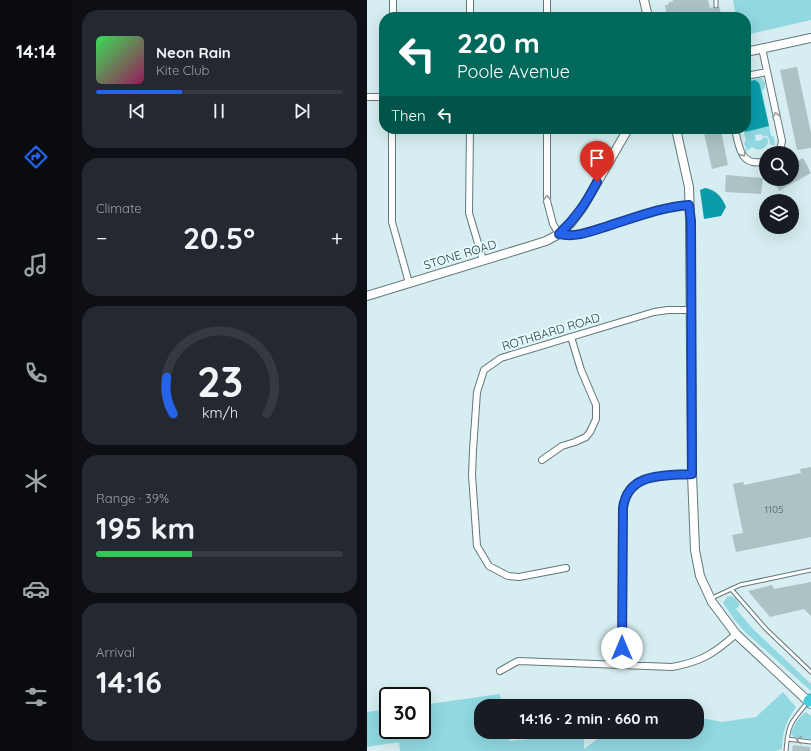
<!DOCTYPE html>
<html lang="en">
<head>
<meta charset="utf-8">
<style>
	body { margin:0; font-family:Quicksand,sans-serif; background:#242831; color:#f1f3f6; height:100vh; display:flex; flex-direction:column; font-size:15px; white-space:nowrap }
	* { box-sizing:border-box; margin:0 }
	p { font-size:13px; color:#9ea1a6 }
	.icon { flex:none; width:22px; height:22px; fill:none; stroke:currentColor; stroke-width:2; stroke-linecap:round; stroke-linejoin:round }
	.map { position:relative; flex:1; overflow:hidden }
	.panel { display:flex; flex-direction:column; gap:10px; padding:10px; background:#0d0f14; width:295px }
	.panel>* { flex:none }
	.hud { position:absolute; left:12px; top:12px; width:372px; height:122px; border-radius:16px; box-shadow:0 4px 16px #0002; background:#00695c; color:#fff; overflow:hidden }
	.fabs { position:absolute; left:392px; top:146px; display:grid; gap:8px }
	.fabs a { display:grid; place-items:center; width:40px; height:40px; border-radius:50%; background:#171b24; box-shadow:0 4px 16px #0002; font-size:20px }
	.speed { position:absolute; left:12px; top:687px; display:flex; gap:8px; font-size:20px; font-weight:700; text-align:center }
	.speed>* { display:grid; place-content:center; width:52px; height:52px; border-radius:50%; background:#171b24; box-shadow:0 4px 16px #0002; line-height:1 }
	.speed .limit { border:2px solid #111; border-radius:6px; background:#fff; color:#111 }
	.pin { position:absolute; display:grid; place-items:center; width:34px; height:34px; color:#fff; margin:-41px -17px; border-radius:50% 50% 50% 0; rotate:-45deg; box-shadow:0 0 4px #0007 }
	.pin .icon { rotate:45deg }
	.me { position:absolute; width:44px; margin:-22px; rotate:0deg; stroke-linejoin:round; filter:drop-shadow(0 0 3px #0008) }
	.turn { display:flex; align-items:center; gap:14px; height:84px; padding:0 12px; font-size:18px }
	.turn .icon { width:52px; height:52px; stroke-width:2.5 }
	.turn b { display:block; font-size:28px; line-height:34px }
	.then { display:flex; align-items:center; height:38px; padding:0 12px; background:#0003; gap:8px; font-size:15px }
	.big { font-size:30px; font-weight:700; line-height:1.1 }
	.panel .tile { flex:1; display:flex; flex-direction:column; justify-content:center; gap:6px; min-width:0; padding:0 14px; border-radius:16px; background:#242831 }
	.panel .dial { align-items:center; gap:0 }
	.dial svg { height:104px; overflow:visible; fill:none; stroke:#363941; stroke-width:7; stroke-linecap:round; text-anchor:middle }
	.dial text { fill:#f1f3f6; stroke:none }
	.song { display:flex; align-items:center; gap:12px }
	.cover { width:48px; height:48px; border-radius:6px; background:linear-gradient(135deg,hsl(130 70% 55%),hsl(330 70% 35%)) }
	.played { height:4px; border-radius:2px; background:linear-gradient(90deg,#2563eb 35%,#363941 35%) }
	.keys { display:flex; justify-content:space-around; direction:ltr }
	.heat { display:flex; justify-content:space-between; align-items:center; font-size:22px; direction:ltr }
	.charge { height:6px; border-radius:3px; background:linear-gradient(90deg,#34c759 39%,#363941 0) }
	.trip { position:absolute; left:107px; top:699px; width:230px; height:40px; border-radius:16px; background:#171b24; box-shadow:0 4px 16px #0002; font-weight:700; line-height:40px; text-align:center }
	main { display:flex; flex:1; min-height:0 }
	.menu { display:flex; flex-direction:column; width:72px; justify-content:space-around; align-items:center; background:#090b0e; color:#9ea1a6 }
	.menu .icon { width:28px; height:28px }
	.menu .current { color:#2563eb }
	.menu b { font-size:18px; color:#f1f3f6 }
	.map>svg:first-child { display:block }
</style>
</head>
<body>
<main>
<nav class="menu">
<b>14:14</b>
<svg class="icon current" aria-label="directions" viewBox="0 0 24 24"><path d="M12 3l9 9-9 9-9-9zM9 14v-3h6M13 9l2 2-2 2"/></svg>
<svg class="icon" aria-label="music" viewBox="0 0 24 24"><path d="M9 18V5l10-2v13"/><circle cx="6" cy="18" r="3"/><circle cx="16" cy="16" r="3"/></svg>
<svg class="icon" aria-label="phone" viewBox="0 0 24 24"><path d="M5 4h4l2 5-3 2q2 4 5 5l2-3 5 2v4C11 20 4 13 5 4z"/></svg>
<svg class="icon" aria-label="climate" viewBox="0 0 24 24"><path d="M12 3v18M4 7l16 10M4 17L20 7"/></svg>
<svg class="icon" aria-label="car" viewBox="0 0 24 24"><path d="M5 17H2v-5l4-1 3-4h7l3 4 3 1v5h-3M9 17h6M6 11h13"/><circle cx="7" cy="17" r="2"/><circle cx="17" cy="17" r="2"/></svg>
<svg class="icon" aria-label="filters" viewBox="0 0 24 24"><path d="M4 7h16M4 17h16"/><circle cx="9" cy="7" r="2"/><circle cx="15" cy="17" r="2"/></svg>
</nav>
<section class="panel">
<div class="tile">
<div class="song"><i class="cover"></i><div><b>Neon Rain</b><p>Kite Club</p></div></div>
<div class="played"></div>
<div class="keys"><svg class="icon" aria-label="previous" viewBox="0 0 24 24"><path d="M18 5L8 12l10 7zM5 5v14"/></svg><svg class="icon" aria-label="pause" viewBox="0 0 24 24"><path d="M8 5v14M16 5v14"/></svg><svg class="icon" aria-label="next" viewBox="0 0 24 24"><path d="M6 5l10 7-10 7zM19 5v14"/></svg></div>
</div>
<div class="tile"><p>Climate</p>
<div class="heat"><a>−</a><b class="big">20.5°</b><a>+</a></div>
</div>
<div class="tile dial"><svg viewBox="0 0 100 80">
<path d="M14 69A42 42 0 1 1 86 69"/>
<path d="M14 69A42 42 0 0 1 9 41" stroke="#2563eb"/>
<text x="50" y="56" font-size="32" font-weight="700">23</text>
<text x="50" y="72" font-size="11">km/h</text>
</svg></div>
<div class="tile"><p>Range · 39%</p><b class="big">195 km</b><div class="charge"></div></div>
<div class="tile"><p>Arrival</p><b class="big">14:16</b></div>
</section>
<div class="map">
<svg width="444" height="751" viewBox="0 0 444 751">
	<rect width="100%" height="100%" fill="#d6eef1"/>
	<path fill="#91d8e1" d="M366,0H444V20L379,35V17H369Z
		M392,78H395L398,83V87L395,91L404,135L407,137L408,146L403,144L402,139L400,136H395L394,134L388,135L389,141L395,140V138L398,137L401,139V143C397,150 391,151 385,147L380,151L377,143L379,141L376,129H379V81Z
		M364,596L368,598L373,605L369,609L386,629L443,683H444V691L377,631L367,619L356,603L360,597Z
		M416,692L429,707C419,722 416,730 415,749L408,751H33L32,742L0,747V712L21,709V730H55V705L133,694L135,706H114V732H140L142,741L175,738L180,732H217V749L240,732H330V717L355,722L389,717Z
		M439,712L444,716V739L427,737L424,734C426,726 432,717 439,712Z"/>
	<path fill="#0b9caa" d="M388,80L392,83L393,86L402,126L378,132L379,82Z
		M338,188C348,189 356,198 359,207L354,216L337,219L333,190Z"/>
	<path fill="#acc2c5" d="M306,0H341L343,8L346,7L349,9L352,6L354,13L349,11L347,14L344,15L345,17H300L298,5H301V3L306,1Z
		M430,67L444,133V148L430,150L413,70Z
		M354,130L361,165L345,169L337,133Z
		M436,158L444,173L412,191L406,179H425V164Z
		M359,175L396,178L394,194L358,192Z
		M444,467V537L369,552L365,535L376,533L366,484L376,482L377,485L434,473L433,469Z
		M444,582V616L437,609L403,617L381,591L405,585L407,589Z
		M426,745L443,747V751H425Z"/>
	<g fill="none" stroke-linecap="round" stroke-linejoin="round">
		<defs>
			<path id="lane" d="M349,6V0
				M350,14L351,17
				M364,589L399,629L444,672
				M345,598L373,585L444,570
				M420,739L444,742
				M419,751C421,725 423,723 440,703"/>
			<path id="street" d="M26,17V0
				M103,17V0
				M180,17V0
				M395,48L415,141L414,146L411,153
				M379,76L400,72
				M0,97H17
				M25,129V222L42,283
				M103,129L102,213L116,260
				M180,129V201L186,224L192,234L200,236L209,235L307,206L322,205
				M368,129C372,148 374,168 399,161
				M175,460L195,446L208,442L219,437L223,432L229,419V405L214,370L204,337
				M199,568L152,577L141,576L122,566L110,546L105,475L106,450L110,392L117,370L134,358L287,312L301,310H324
				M255,664L256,509C260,472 297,476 325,474
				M133,671L151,661L305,667C334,662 348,653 369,634"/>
			<path id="secondary" d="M277,0L281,17
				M379,52L444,38
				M309,129L322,187L323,221L325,474L328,550L333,576L345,602L369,634L444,704
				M0,296L160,247L179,241L192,234L204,223L216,207L261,129"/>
			<path id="highway" d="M442,701L444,700"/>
		</defs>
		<use href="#lane" stroke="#62777a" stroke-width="5"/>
		<use href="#street" stroke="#62777a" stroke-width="8"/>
		<use href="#secondary" stroke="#62777a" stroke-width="10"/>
		<use href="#highway" stroke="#3c98a4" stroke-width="13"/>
		<use href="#lane" stroke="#fff" stroke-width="3"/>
		<use href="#street" stroke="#fff" stroke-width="6"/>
		<use href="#secondary" stroke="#fff" stroke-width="8"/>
		<use href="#highway" stroke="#44cdde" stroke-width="11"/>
	</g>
	<defs><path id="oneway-chevron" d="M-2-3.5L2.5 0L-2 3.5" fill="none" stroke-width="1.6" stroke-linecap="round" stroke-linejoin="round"/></defs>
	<g stroke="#969b9c">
		<use href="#oneway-chevron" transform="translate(409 115) rotate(-102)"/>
		<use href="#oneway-chevron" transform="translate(376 154) rotate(55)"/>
		<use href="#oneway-chevron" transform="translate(180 198) rotate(-92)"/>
		<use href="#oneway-chevron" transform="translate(432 740) rotate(-175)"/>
	</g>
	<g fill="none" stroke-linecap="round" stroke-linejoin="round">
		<defs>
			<path id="route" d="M230,182C219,203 209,218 192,234C209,238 225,231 241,226C267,218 294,207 322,205L324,221L325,474C297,476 261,472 256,508L255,648"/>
		</defs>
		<use href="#route" stroke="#184099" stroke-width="10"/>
		<use href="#route" stroke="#2563eb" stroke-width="7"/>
	</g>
	<g text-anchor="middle" stroke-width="4" stroke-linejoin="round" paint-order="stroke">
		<g font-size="10" fill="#4e5a5b">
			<text x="407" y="513">1105</text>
		</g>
		<g font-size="12" fill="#2e3738" stroke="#e4fbfe">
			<text transform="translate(93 255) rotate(-17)" y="4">STONE ROAD</text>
			<text transform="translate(184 332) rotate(-17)" y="4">ROTHBARD ROAD</text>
		</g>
	</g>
</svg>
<div class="fabs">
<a><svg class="icon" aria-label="search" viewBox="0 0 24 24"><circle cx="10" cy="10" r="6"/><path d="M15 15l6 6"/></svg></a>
<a><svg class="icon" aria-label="layers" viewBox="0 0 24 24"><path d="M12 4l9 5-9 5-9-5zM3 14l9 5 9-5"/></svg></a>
</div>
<div class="speed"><div class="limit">30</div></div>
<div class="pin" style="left:230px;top:182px;background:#d93025"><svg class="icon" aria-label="arrive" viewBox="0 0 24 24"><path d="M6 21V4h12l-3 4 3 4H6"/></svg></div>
<svg class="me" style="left:255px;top:648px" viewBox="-20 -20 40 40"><circle r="19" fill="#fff"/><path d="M0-13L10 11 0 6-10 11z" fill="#2563eb"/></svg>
<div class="trip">14:16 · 2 min · 660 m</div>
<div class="hud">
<div class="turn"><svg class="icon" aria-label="left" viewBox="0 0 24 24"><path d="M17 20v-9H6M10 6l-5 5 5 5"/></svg><div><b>220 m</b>Poole Avenue</div></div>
<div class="then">Then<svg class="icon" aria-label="left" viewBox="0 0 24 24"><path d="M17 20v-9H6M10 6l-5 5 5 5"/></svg></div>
</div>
</div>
</main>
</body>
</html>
